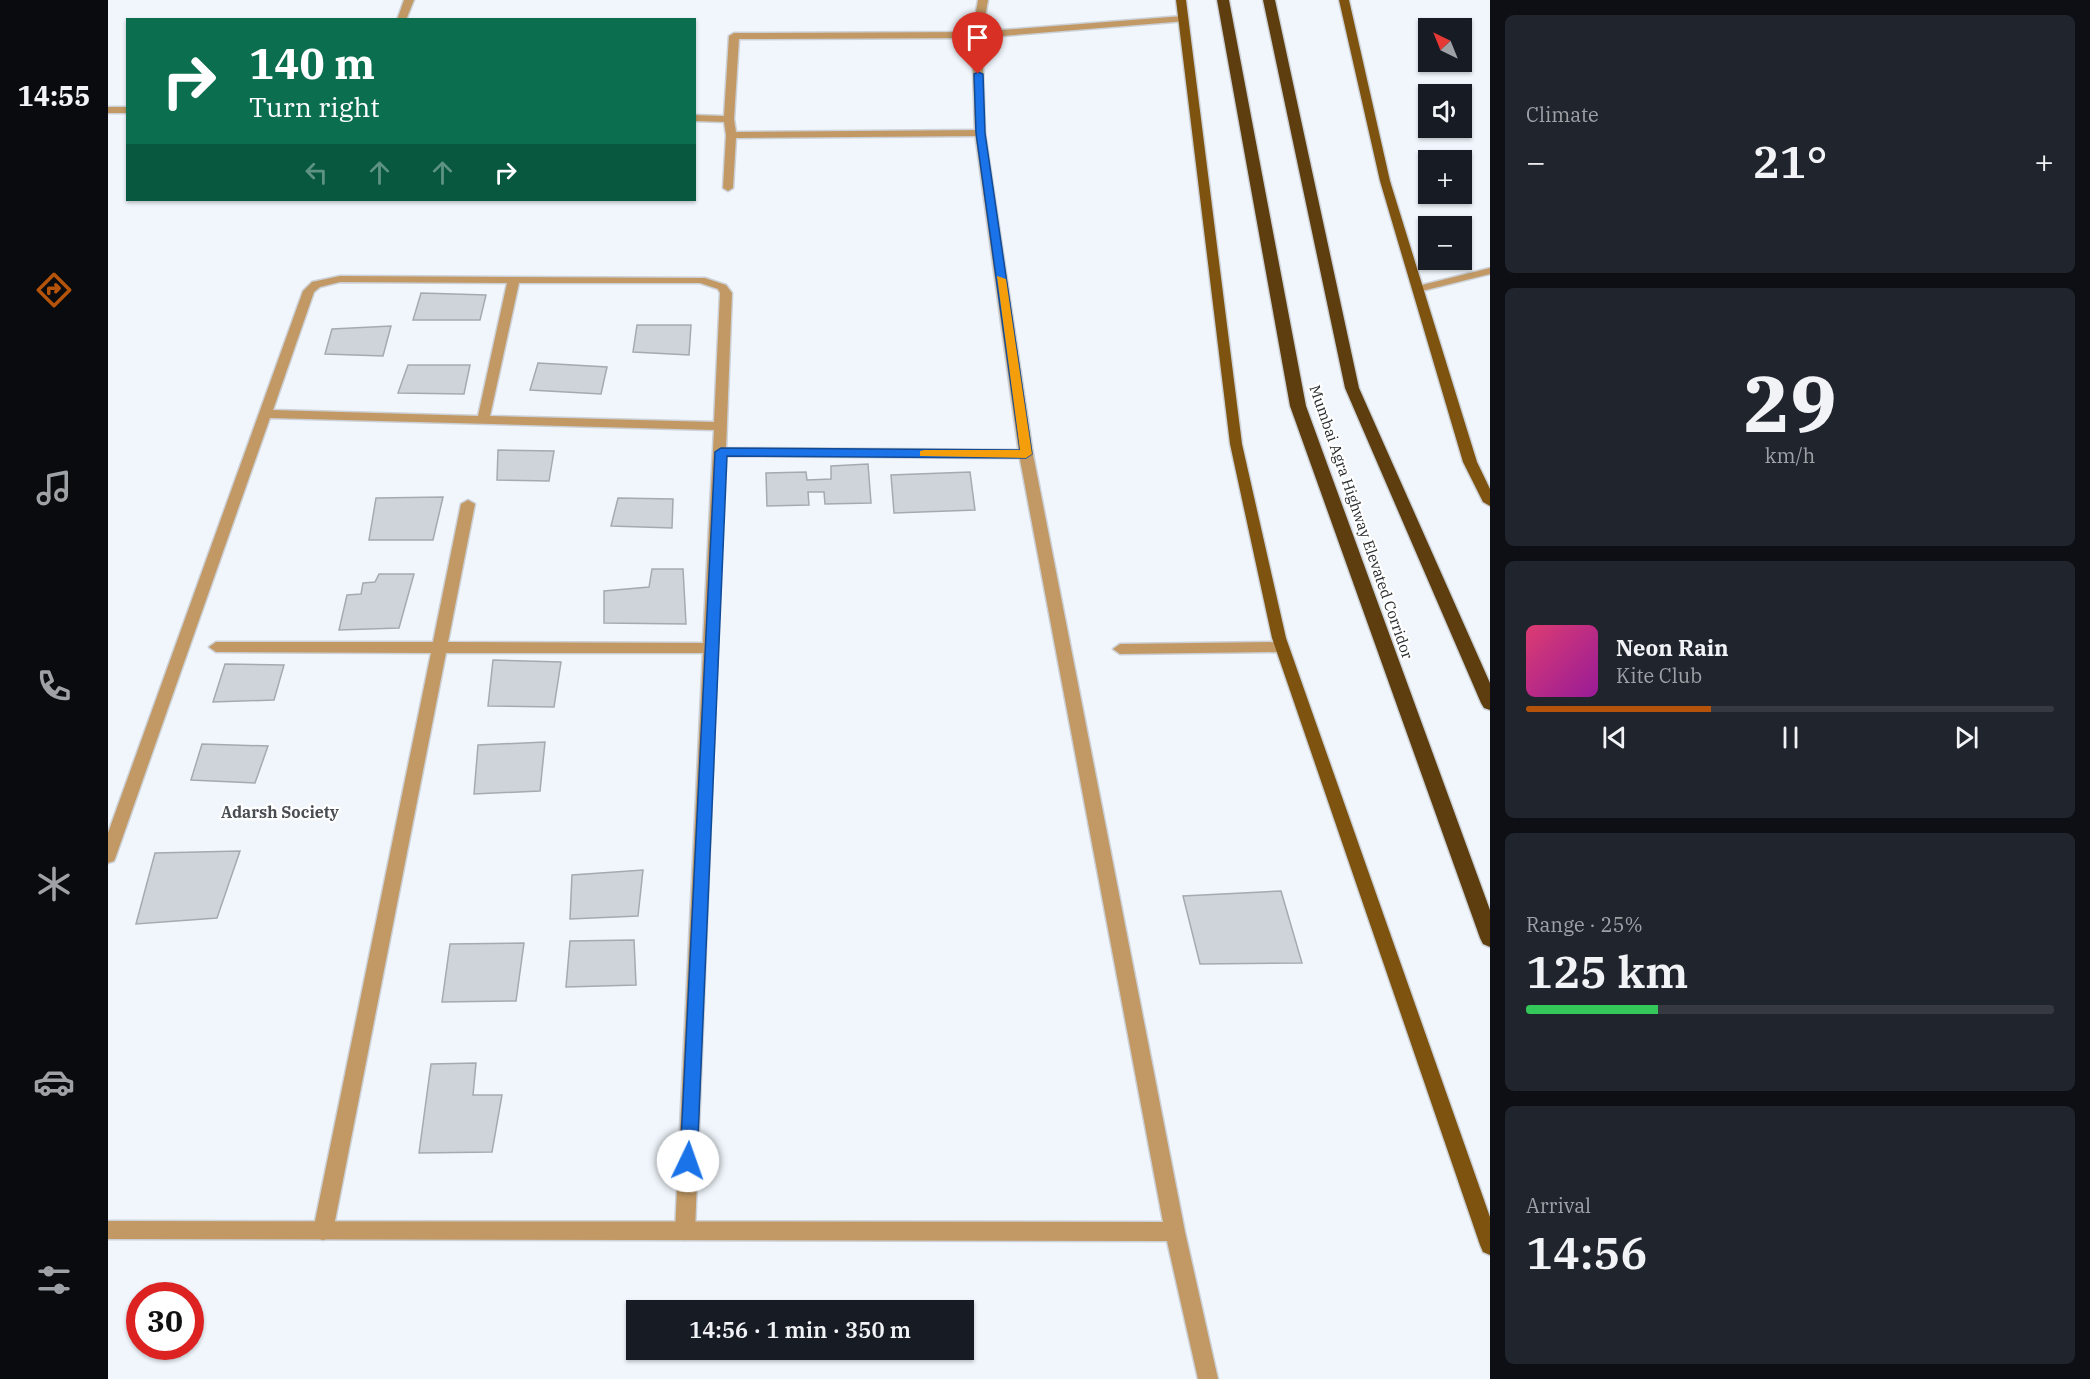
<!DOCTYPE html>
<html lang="en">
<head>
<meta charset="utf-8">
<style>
	body { margin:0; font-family:"IBM Plex Serif",serif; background:#20242c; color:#f1f3f6; height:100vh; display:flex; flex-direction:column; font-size:22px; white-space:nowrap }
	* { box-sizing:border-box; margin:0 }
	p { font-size:20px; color:#9ea1a6 }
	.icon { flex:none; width:33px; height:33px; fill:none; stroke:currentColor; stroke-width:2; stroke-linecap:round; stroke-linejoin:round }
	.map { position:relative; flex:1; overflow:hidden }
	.drawer { display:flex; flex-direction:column; gap:15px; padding:15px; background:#0d0f14; width:600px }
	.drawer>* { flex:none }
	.banner { position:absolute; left:18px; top:18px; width:570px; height:183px; border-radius:0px; box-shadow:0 2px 4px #0004; background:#0b6e4f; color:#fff; overflow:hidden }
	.needle { width:39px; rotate:317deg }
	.controls { position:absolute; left:1310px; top:18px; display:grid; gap:12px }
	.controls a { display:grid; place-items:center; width:54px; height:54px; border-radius:0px; background:#171b24; box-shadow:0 2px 4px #0004; font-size:30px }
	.speed { position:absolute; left:18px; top:1282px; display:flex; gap:12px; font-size:30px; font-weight:700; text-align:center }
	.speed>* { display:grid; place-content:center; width:78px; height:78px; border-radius:50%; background:#171b24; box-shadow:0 2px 4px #0004; line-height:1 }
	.speed .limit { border:9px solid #d22; background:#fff; color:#111 }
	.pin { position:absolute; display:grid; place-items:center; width:51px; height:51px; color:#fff; margin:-62px -26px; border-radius:50% 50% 50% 0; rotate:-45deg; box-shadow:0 0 6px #0007 }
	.pin .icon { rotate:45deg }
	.me { position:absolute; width:66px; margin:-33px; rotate:3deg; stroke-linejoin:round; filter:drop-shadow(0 0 4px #0008) }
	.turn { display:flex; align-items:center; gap:21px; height:126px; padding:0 24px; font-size:27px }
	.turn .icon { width:78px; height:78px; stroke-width:2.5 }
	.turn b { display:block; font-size:42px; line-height:51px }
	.lanes { display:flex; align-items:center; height:57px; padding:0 24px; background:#0003; justify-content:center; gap:30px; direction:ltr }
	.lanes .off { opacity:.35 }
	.big { font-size:45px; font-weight:600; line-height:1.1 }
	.drawer .tile { flex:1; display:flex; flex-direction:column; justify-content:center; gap:9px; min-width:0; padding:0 21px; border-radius:9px; background:#20242c }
	.drawer .dial { align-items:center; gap:0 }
	.dial b { font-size:78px; line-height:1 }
	.song { display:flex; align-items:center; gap:18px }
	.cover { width:72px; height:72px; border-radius:9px; background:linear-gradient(135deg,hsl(340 70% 55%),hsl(300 70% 35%)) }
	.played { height:6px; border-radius:3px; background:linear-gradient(90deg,#b45309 35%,#363941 35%) }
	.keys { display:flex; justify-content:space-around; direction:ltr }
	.heat { display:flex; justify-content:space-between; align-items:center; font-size:33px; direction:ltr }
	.charge { height:9px; border-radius:4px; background:linear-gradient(90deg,#34c759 25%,#363941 0) }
	.trip { position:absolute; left:518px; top:1300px; width:348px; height:60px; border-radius:0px; background:#171b24; box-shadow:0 2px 4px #0004; font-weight:600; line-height:60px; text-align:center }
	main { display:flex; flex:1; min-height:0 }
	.menu { display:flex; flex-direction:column; width:108px; justify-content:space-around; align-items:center; background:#090b0e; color:#9ea1a6 }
	.menu .icon { width:42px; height:42px }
	.menu .current { color:#b45309 }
	.menu b { font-size:27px; color:#f1f3f6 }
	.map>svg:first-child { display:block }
</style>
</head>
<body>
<main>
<nav class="menu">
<b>14:55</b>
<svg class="icon current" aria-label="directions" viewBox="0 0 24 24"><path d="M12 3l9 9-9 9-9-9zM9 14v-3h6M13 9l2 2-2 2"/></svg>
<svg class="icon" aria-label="music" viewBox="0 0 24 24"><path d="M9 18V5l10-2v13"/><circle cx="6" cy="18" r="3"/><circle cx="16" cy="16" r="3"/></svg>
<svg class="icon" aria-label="phone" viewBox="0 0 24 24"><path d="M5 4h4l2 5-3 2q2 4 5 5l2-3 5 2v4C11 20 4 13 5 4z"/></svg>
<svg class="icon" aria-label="climate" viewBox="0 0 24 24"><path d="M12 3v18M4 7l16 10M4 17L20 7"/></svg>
<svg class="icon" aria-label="car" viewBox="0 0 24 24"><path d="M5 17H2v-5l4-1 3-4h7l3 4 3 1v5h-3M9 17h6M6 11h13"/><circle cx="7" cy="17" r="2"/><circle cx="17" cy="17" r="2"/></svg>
<svg class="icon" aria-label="filters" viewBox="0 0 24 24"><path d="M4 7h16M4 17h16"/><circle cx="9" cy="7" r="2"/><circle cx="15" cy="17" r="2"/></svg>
</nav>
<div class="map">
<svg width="1382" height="1379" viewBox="0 0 1382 1379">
	<rect width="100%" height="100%" fill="#f0f6fc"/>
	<path fill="#ced4da" stroke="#a4aab0" stroke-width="1.5" d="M313,293L378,295L372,320H305Z
		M529,325H583L581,355L525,352Z
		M283,326L275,356L217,354L224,329Z
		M430,363L499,367L493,394L422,390Z
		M300,365H362L356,394L290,393Z
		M390,450L446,451L441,481L389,480Z
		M760,464L763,503L717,504L716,492H700L701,505L659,506L658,473L698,472L699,480L723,479V466Z
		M862,472L867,510L786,513L783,475Z
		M335,497L325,540H261L268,498Z
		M510,498L565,499L564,528L503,526Z
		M544,569H575L578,624L496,623V591L541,587Z
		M271,574H306L291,628L231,630L239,595L253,594L255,583L267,582Z
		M385,660L453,662L446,707L380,706Z
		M117,664L176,665L166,700L105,702Z
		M437,742L432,791L366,794L370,745Z
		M94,744L160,746L147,783L83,780Z
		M132,851L109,918L28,924L47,853Z
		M535,870L530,916L462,919L464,875Z
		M1173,891L1194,963L1092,964L1075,896Z
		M526,940L528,985L458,987L462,941Z
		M416,943L408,1001L334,1002L342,944Z
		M368,1063L365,1095H394L384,1152L311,1153L323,1064Z"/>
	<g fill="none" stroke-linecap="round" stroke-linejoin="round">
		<defs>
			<path id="minor" d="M296,0H306L298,20H289Z
				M1075,16L1080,19L1078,21L869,38L631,39L626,119L628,132L872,130L877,133L872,136L628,138L625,188L620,191L615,188L618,135L616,122L586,121V115L616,116L621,36L626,33L869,32Z
				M0,107H20V113H0Z
				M1382,268V274L1310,292L1304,289L1306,287Z
				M232,276L597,278L618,285L624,293L618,448L918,450L925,454L918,458L617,456L587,1231L584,1238L577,1240L570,1238L567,1231L595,653H338L225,1231L222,1238L215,1240L208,1238L205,1231L323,653L108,652L101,647L108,642H325L353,504L360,500L367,504L340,642L595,643L606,430L162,418L8,856L6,861L0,863V833L195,291L204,282ZM232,282L399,283L370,416L165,410L206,292L212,287ZM411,283H592L610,289L612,293L606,422L382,416Z
				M1174,642L1181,647L1174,652L1012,654L1005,649L1012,644Z"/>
			<path id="tertiary" d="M870,0H880L874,35L877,133L925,454L1077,1232L1110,1379H1090L1059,1241L0,1239V1221L1055,1222L911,454L867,133L864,35Z"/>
			<path id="primary" d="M1068,0H1078L1134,444L1178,638L1382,1217V1255L1375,1252L1372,1245L1164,638L1122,444Z
				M1231,0H1241L1282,181L1369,462L1382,489V506L1375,502L1355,462L1272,181Z"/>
			<path id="motorway" d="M1109,0H1121L1198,406L1382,910V947L1375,944L1372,938L1182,406Z
				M1155,0H1167L1251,388L1382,683V710L1376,708L1373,703L1237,388Z"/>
		</defs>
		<use href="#minor" stroke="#ccd1d7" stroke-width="3"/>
		<use href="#tertiary" stroke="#ccd1d7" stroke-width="3"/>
		<use href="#primary" stroke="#ccd1d7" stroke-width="3"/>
		<use href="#motorway" stroke="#ccd1d7" stroke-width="3"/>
		<use href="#minor" fill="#c29965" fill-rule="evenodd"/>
		<use href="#tertiary" fill="#c29965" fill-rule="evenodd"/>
		<use href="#primary" fill="#7d530f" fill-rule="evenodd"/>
		<use href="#motorway" fill="#5e3e0e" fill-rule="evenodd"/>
	</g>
	<path fill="#1a73e8" stroke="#114b97" stroke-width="1.5" d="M870,72L875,74L877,133L924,454L918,458L619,456L589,1161L587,1167L580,1169L574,1167L572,1161L607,452L613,448L912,450L868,133L866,74Z"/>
	<path fill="#f59e0b" d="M889,276L898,279L924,454L918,458L812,456V451L816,450H912Z"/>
	<g text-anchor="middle" stroke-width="4.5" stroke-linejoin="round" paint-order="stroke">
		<g font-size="15" fill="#292b2d" stroke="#fff">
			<text transform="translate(1253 522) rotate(71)" y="5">Mumbai Agra Highway Elevated Corridor</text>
		</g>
		<g font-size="16" font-weight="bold" fill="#494e53" stroke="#fff">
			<text x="172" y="818">Adarsh Society</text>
		</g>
	</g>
</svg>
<div class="controls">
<a><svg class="needle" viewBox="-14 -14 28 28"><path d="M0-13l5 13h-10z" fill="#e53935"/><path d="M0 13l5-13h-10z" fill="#9ea1a6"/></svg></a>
<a><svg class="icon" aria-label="sound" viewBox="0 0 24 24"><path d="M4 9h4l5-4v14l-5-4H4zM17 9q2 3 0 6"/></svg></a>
<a>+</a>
<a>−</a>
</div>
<div class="speed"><div class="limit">30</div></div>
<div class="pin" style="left:870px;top:74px;background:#d93025"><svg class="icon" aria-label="arrive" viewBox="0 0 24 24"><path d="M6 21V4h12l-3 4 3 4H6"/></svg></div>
<svg class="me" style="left:580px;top:1161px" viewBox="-20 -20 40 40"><circle r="19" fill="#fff"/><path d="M0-13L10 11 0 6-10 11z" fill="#1a73e8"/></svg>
<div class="trip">14:56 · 1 min · 350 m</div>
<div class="banner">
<div class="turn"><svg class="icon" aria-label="right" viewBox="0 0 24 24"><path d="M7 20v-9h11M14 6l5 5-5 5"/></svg><div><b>140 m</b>Turn right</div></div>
<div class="lanes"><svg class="icon off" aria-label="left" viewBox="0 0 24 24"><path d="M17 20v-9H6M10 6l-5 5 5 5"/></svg><svg class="icon off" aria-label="ahead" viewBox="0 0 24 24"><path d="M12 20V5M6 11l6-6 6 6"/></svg><svg class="icon off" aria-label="ahead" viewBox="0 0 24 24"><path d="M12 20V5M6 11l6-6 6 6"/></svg><svg class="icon" aria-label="right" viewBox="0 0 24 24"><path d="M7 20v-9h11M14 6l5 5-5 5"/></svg></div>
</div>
</div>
<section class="drawer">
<div class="tile"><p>Climate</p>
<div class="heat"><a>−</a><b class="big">21°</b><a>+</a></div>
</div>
<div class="tile dial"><b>29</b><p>km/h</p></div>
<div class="tile">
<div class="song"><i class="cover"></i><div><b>Neon Rain</b><p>Kite Club</p></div></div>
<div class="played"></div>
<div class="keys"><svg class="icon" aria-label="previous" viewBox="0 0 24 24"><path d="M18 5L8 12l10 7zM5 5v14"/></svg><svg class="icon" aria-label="pause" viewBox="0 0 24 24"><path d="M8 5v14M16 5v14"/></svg><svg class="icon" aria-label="next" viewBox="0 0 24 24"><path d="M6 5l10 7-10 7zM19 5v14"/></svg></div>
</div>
<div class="tile"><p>Range · 25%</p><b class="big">125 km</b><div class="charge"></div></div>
<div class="tile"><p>Arrival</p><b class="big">14:56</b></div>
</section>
</main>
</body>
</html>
